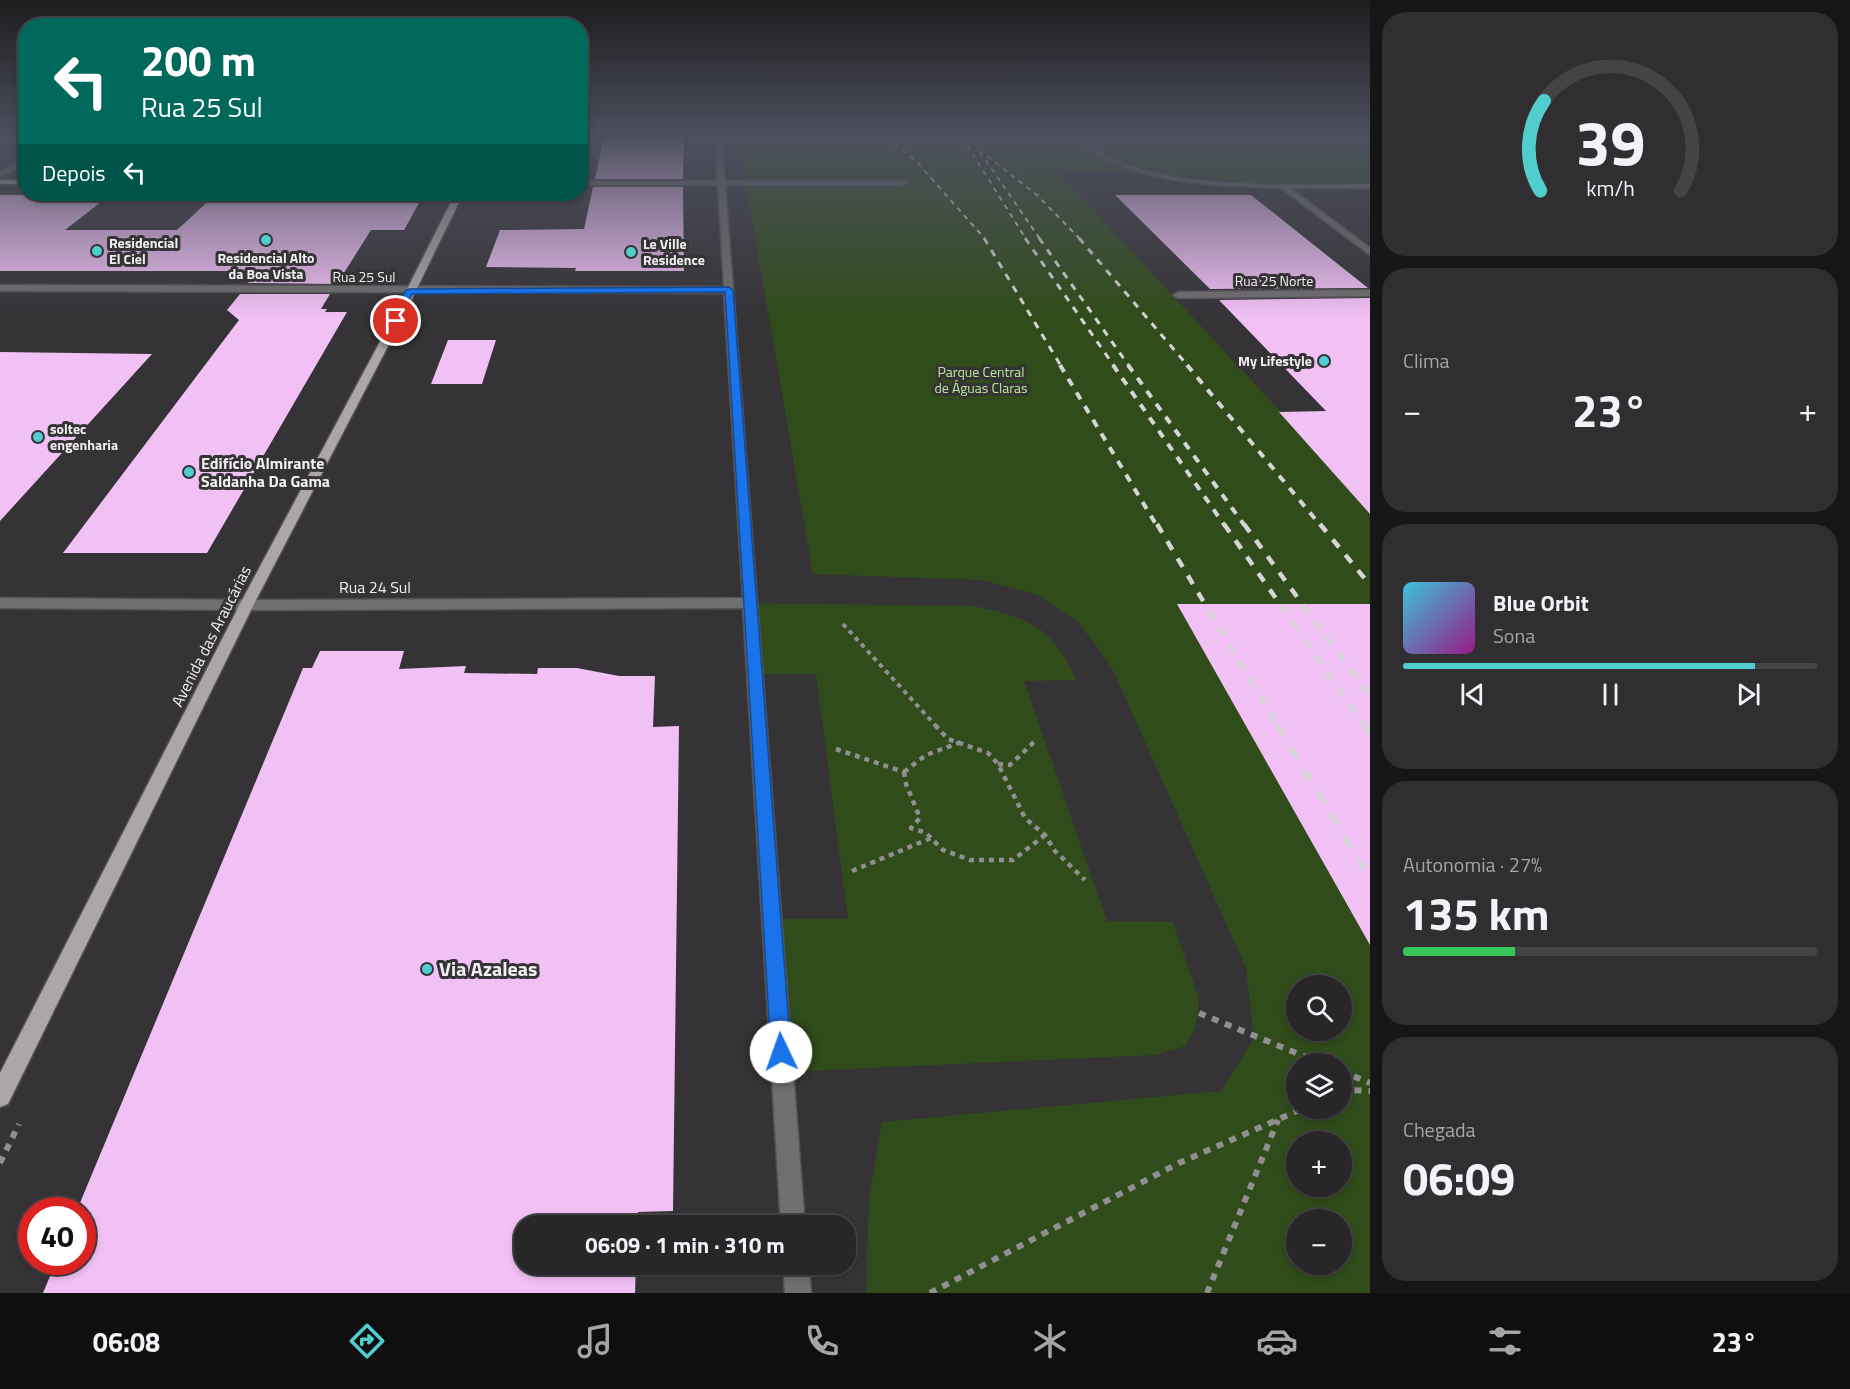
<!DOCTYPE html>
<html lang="pt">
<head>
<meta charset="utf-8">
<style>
	body { margin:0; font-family:"Titillium Web",sans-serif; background:#302e31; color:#f1f3f6; height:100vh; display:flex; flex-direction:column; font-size:22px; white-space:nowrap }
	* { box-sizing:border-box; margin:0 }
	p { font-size:20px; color:#a5a5a8 }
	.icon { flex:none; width:33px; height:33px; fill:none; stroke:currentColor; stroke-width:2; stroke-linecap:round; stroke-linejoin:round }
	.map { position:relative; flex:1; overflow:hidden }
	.sheet { display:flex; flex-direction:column; gap:12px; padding:12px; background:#161517; width:480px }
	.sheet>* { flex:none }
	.top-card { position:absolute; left:18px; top:18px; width:570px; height:183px; border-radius:24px; box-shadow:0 3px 9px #0003,0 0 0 2px #444346; background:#00695c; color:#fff; overflow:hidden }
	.buttons { position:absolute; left:1286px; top:975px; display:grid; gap:12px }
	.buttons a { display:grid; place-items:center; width:66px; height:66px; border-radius:50%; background:#282629; box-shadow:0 3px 9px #0003,0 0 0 2px #444346; font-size:30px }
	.speed { position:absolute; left:18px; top:1197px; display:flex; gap:12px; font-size:30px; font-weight:700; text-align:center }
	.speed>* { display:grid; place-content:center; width:78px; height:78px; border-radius:50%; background:#282629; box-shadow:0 3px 9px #0003,0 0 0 2px #444346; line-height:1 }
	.speed .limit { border:9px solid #d22; background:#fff; color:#111 }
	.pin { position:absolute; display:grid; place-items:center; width:51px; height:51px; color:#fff; margin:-26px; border:3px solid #fff; border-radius:50%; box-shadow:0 2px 6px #0007 }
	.me { position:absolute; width:66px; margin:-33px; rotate:357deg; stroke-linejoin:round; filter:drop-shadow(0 0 4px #0008) }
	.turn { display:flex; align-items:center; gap:21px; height:126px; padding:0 24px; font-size:27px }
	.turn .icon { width:78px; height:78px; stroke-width:2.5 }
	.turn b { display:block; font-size:42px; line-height:51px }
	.then { display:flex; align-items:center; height:57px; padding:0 24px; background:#0003; gap:12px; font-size:22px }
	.big { font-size:45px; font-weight:700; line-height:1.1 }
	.sheet .card { flex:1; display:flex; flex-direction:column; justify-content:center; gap:9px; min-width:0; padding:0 21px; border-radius:24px; background:#302e31 }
	.sheet .dial { align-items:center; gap:0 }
	.dial svg { height:156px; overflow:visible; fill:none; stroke:#444346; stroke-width:7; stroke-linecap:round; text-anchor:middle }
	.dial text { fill:#f1f3f6; stroke:none }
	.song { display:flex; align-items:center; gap:18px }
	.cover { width:72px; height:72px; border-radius:9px; background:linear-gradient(135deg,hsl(190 70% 55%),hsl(310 70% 35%)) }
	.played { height:6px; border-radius:3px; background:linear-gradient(90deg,#52cdce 85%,#444346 85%) }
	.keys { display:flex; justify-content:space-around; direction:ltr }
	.heat { display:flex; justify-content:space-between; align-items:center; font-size:33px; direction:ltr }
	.charge { height:9px; border-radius:4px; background:linear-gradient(90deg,#34c759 27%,#444346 0) }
	.trip { position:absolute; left:514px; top:1215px; width:342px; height:60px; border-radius:24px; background:#282629; box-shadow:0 3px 9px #0003,0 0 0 2px #444346; font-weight:700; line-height:60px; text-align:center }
	.dock { display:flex; height:96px; justify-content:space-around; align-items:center; background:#100f10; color:#a5a5a8 }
	.dock .icon { width:42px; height:42px }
	.dock .on { color:#52cdce }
	.dock b { font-size:27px; color:#f1f3f6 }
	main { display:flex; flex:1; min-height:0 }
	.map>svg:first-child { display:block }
</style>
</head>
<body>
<main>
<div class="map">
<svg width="1370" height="1293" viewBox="0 0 1370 1293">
	<rect width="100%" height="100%" fill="#363337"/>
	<path fill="#304c1a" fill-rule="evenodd" d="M581,137H598L589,176H581Z
		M738,137H1370V182L1248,183L1145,171L1058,172L1370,508V1293H866L869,1199L882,1122L1221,1091L1254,1038L1246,968L1112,668L1079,623L1038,595L982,580L813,574ZM1296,986H1341V1030H1296ZM1296,1064H1341V1108H1296ZM1296,1142H1341V1186H1296ZM1296,1220H1341V1264H1296Z
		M751,603L974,606C1028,617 1054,628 1076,680L1024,681L1107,921L1173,922L1199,999L1196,1027L1185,1046L1155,1055L782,1072L773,919H848L816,674H756Z"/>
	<path fill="#f1c0f4" d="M604,137H684L683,179H595Z
		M593,187H683L684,271H575L576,268L486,267L500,230L584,229Z
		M424,194L404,230H371L337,284L248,283L257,271H0V195H110L65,230H177L215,195Z
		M1115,195H1251L1368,288L1210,289Z
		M240,294H330L321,309H327L325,312H347L207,553H63L239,320L227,310Z
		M1370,298V514L1279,412L1326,411L1219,300Z
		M448,340H496L482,384H431Z
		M0,352L152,354L0,521Z
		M1177,604H1370V945Z
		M320,651H404L399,669L466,666L464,673L537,674L538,668H577L619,676H655L653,727L679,726L673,1211L638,1212L637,1226H525V1264H636L635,1293H43L56,1262H82V1210H77L303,668H312Z"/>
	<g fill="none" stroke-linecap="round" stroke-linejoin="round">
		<defs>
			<path id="minor" d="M715,137H721L725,181H902L906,183L902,185H725L805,1226H781L743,608L269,610L0,608V598L269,600L743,598L724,293L0,291V285L724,287L718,185H580V181H717Z
				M1077,137H1084C1091,143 1098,151 1105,155C1174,192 1293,184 1370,184V188H1290L1370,248V255L1281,188L1216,185L1172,180L1131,170L1099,157Z
				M26,158V163L0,177V172Z
				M1370,290V296L1178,298L1173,295L1178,292Z
				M783,1264H809L811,1293H785Z"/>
			<path id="major" d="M0,180H26V184H0Z
				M455,194H463L401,321L254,604L8,1104L0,1107V1073L240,604L391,321Z"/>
		</defs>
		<use href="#minor" stroke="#545155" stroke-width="3"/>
		<use href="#major" stroke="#545155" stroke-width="3"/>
		<path stroke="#918f92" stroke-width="4" stroke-dasharray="4.5 4.5" stroke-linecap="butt" d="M843,624L936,726"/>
		<path stroke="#918f92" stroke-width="4.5" stroke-dasharray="5 5" stroke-linecap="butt" d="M935,725L948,739L988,753L998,764L1025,818L1045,835L1055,851L1085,880
			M836,749L904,772
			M998,764L1010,765L1037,739
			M904,772L906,784L920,818L911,828L926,833L943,850L970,860H1013L1045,835
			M904,772L926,755L961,742
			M852,871L931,838"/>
		<path stroke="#918f92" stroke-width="6" stroke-dasharray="7 7" stroke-linecap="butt" d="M1199,1013L1323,1064
			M1341,1071L1370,1083
			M1341,1093L1349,1090L1370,1091
			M0,1163L19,1124
			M930,1293L1179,1163L1304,1108
			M1207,1293L1278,1120"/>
		<use href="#minor" fill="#716e6e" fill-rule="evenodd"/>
		<use href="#major" fill="#aca7a7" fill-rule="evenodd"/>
		<path stroke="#d6d4d6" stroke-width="2" stroke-dasharray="5 5" stroke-linecap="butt" d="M887,137L916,161L985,239
			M962,137L1026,239
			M980,152L1040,239
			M987,156L1037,195L1080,239"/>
		<path stroke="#d6d4d6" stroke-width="3" stroke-dasharray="7 7" stroke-linecap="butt" d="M984,238L1061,366
			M1025,238L1114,366
			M1039,238L1129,366
			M1079,238L1188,366"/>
		<path stroke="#d6d4d6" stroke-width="4" stroke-dasharray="8 8" stroke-linecap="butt" d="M1060,365L1157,526
			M1113,365L1225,526
			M1128,365L1245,526
			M1187,365L1321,526"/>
		<path stroke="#d6d4d6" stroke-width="4.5" stroke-dasharray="10 10" stroke-linecap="butt" d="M1157,524L1278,726
			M1224,524L1365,726
			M1244,524L1370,697
			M1320,524L1370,585"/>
		<path stroke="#d6d4d6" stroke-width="5" stroke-dasharray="13 13" stroke-linecap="butt" d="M1277,725L1370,879
			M1364,725L1370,734"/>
	</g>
	<linearGradient id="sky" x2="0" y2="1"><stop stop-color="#1e1c1e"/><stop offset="0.43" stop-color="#4c505e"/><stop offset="1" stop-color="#4c505e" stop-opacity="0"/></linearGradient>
	<rect width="1370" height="318" fill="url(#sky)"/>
	<path fill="#1a73e8" stroke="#114b97" stroke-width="1.5" d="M729,287L733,290L791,1052L788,1059L781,1062L774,1059L771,1052L725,292L412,294L399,323L392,321L405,291L409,289Z"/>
	<g fill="#52cdce" stroke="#363337" stroke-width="2">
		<circle cx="266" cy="240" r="6"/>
		<circle cx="97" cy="251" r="6"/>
		<circle cx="631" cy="252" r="6"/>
		<circle cx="1324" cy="361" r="6"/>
		<circle cx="38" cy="437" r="6"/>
		<circle cx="189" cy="472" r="6"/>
		<circle cx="427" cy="969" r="6"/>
	</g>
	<g text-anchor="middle" stroke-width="6" stroke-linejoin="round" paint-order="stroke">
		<g font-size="14" font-weight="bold" fill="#f1eff1" stroke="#363337" text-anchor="start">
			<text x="109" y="248">Residencial<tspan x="109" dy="16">El Ciel</tspan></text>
			<text x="643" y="249">Le Ville<tspan x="643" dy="16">Residence</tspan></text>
			<text x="266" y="263" text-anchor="middle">Residencial Alto<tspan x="266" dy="16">da Boa Vista</tspan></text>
			<text x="1312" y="366" text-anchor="end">My Lifestyle</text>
			<text x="50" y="434">soltec<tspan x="50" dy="16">engenharia</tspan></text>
		</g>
		<g font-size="14" fill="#f1eff1" stroke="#363337">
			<text x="364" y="282">Rua 25 Sul</text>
			<text x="1274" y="286">Rua 25 Norte</text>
		</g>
		<g font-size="14" fill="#b8e998" stroke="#363337">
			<text x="981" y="377">Parque Central<tspan x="981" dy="16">de Águas Claras</tspan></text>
		</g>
		<g font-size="16" font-weight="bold" fill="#f1eff1" stroke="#363337" text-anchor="start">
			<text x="201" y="469">Edifício Almirante<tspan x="201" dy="18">Saldanha Da Gama</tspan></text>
		</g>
		<g font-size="16" fill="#f1eff1" stroke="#363337">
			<text x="375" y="593">Rua 24 Sul</text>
			<text transform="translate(211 636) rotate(-63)" y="6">Avenida das Araucárias</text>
		</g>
		<g font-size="20" font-weight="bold" fill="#f1eff1" stroke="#363337" text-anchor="start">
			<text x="439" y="976">Via Azaleas</text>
		</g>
	</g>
</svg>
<div class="buttons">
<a><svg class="icon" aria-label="search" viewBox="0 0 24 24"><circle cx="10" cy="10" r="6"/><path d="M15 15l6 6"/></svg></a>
<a><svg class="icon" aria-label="layers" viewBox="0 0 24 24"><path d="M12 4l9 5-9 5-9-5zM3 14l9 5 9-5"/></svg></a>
<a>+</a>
<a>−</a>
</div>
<div class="speed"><div class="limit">40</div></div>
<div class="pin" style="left:396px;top:321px;background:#d93025"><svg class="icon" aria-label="arrive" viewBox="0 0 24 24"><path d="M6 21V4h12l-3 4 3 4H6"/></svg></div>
<svg class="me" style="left:781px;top:1052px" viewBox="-20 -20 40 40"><circle r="19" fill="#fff"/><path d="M0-13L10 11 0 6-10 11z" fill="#1a73e8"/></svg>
<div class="trip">06:09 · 1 min · 310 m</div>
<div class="top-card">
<div class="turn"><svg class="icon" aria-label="left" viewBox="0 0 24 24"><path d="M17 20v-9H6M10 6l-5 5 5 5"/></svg><div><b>200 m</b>Rua 25 Sul</div></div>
<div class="then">Depois<svg class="icon" aria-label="left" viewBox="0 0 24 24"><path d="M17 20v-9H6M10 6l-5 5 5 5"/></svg></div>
</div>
</div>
<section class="sheet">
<div class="card dial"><svg viewBox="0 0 100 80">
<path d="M14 69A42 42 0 1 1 86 69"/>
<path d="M14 69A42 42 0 0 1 16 23" stroke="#52cdce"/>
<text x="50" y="56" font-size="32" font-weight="700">39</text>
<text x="50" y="72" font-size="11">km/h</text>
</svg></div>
<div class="card"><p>Clima</p>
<div class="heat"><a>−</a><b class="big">23°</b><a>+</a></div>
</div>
<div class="card">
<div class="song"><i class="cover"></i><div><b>Blue Orbit</b><p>Sona</p></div></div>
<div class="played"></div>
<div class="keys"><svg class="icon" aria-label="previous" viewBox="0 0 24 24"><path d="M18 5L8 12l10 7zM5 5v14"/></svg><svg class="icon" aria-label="pause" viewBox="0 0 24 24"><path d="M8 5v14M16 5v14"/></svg><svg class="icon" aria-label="next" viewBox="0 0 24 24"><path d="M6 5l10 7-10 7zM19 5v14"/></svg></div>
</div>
<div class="card"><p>Autonomia · 27%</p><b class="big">135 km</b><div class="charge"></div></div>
<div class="card"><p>Chegada</p><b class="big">06:09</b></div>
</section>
</main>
<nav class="dock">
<b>06:08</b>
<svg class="icon on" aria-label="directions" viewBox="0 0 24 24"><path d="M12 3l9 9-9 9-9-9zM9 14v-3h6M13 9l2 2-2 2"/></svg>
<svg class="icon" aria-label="music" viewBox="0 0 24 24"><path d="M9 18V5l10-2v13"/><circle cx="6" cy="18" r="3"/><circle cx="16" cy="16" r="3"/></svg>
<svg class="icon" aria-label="phone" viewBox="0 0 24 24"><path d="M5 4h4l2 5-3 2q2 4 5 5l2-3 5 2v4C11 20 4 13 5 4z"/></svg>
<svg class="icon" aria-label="climate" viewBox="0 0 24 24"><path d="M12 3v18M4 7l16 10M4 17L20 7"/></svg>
<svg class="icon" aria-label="car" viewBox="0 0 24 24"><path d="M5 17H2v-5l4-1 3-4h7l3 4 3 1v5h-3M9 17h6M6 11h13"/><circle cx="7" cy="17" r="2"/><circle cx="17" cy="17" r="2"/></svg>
<svg class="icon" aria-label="filters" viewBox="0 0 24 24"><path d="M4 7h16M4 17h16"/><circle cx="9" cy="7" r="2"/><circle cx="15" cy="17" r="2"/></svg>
<b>23°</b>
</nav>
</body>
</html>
